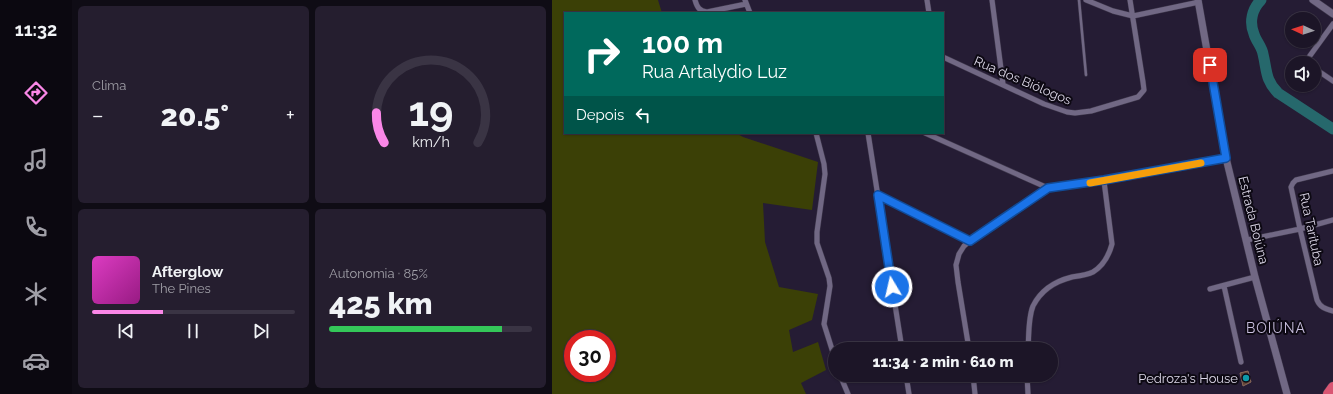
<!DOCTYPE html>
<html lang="pt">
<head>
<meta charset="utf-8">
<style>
	body { margin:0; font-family:Raleway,sans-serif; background:#251e2f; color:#f1f3f6; height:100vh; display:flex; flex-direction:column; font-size:15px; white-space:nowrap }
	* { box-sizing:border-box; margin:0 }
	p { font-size:13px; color:#a09fa7 }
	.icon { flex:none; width:22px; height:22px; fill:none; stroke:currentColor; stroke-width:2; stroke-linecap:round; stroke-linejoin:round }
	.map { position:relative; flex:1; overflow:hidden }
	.sheet { display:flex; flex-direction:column; gap:6px; padding:6px; background:#0f0c15; width:480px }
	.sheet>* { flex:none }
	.hud { position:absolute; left:12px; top:12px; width:380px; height:122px; border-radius:0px; box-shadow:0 1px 3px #0004,0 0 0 1px #3a3444; background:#00695c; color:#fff; overflow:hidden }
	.needle { width:26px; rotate:273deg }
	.controls { position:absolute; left:733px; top:12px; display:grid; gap:8px }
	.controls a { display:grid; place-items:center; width:36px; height:36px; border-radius:50%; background:#1c1527; box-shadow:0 1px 3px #0004,0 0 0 1px #3a3444; font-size:20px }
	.speed { position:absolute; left:12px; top:330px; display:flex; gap:8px; font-size:20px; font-weight:700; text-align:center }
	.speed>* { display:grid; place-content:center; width:52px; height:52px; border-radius:50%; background:#1c1527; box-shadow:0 1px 3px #0004,0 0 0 1px #3a3444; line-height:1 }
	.speed .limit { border:6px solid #d22; background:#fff; color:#111 }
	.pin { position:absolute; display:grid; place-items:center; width:34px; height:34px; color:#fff; margin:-17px; border-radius:8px; box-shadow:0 2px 6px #0006 }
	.me { position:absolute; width:44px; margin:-22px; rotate:351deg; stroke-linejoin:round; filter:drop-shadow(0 0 3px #0008) }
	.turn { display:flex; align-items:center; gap:14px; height:84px; padding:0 12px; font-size:18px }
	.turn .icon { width:52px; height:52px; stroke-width:2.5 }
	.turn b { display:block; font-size:28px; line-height:34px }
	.then { display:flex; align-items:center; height:38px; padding:0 12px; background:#0003; gap:8px; font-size:15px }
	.big { font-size:30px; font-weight:800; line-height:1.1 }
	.sheet .widget { flex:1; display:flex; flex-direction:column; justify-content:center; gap:6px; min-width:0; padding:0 14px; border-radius:6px; background:#251e2f }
	.sheet .dial { align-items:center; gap:0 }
	.dial svg { height:104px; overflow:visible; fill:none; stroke:#3a3444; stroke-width:7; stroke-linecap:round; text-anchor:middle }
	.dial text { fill:#f1f3f6; stroke:none }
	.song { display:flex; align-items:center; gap:12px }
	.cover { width:48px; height:48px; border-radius:6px; background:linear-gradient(135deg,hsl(310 70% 55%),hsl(310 70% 35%)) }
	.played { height:4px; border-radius:2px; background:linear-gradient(90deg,#fa87e7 35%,#3a3444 35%) }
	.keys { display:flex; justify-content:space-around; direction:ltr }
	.heat { display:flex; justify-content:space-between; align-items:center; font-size:22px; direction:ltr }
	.charge { height:6px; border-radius:3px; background:linear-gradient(90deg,#34c759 85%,#3a3444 0) }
	.sheet .tiles { flex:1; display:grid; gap:6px; grid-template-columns:repeat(2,1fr) }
	.trip { position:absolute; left:276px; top:342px; width:230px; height:40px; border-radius:20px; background:#1c1527; box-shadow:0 1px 3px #0004,0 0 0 1px #3a3444; font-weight:800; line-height:40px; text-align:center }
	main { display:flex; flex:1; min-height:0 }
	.dock { display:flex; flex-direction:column; width:72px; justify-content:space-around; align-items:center; background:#0b0810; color:#a09fa7 }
	.dock .icon { width:28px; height:28px }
	.dock .on { color:#fa87e7 }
	.dock b { font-size:18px; color:#f1f3f6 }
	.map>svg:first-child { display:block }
</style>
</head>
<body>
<main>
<nav class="dock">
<b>11:32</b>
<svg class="icon on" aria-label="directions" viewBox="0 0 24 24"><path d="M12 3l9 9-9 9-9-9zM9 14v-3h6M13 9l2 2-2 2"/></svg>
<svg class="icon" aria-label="music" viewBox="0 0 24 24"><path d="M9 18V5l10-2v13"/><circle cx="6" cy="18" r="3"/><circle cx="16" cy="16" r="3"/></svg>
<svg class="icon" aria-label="phone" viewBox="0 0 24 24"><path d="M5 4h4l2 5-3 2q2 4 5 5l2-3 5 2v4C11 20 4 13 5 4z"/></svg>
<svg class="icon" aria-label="climate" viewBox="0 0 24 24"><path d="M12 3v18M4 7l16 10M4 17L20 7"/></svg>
<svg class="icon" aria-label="car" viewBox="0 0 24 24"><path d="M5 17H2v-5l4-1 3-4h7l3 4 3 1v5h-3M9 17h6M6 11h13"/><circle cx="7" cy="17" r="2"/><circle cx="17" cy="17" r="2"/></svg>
</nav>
<section class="sheet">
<div class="tiles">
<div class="widget"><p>Clima</p>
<div class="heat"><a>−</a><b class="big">20.5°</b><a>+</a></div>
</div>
<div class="widget dial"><svg viewBox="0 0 100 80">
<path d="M14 69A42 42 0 1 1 86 69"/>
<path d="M14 69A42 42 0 0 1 8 46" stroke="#fa87e7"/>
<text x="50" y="56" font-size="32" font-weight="700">19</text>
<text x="50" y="72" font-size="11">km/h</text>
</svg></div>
<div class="widget">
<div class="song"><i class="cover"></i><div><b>Afterglow</b><p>The Pines</p></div></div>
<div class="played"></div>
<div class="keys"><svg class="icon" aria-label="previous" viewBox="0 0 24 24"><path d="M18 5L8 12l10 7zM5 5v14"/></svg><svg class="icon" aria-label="pause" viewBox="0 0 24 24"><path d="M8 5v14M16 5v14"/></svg><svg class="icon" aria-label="next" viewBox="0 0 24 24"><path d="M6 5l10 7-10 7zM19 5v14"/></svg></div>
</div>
<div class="widget"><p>Autonomia · 85%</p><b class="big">425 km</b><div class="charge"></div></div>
</div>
</section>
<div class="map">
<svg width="781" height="394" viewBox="0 0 781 394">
	<rect width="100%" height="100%" fill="#251c34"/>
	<path fill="#3b4006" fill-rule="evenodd" d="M0,0H106L110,13H13V133H184L191,137L266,162L260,210L211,203L213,242L227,287L266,294L260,320L237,330L241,352L266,342L274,370L249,383L254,394H0ZM21,339H55V373H21Z"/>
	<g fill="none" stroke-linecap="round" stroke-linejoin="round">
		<path stroke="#26686c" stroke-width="11" d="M709,0C700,9 697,22 702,34C704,41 710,47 711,54C715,70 713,80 726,93L781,129"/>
	</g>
	<path fill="#614437" stroke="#8a6a5c" d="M696,371L699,382L691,386L688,373Z"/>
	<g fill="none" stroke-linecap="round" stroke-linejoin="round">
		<defs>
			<path id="lane" d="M527,0L534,75"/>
			<path id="street" d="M143,0C145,7 147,11 155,12L194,4
				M193,0L198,13
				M375,0L377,13
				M440,0L451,84
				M534,0L561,11L581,16L647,2
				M391,57L492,104L515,112L523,113L539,111L586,97L592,90L591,82L578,0
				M757,63V57L781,24
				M762,68L781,81
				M264,133L272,164L273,174L265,232V243L277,278L278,286L272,324L283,359
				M316,133L350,349
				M373,133L478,180L496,188
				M781,171L744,180L741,183L739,187L748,229L765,300C768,307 773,309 781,311
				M325,195L418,241
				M695,240L748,229L781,220
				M672,286L689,362
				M658,289L703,277
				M417,349L406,282L404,265L407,254L412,246L418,241L496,188L552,181L674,158
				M476,349C477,336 476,318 481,306C489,290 504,281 520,277C527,276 535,275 541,272C551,266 557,255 560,244L552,181
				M288,375L296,394
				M354,375L357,394
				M421,375L423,394
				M475,375L476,394"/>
			<path id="secondary" d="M646,0L674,158L703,277L735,394
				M761,0L781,14"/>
			<path id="highway" d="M776,394L781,387"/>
		</defs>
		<use href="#lane" stroke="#3f384c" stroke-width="3.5"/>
		<use href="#street" stroke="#3f384c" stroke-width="6"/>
		<use href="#secondary" stroke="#3f384c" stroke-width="8"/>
		<use href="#highway" stroke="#3f384c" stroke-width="11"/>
		<use href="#lane" stroke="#716884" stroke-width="2.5"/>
		<use href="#street" stroke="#716884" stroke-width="5"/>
		<use href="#secondary" stroke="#716884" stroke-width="7"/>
		<use href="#highway" stroke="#d95673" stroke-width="10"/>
	</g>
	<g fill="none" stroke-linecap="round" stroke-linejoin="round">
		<defs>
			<path id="route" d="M340,287L326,195L418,241L496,188L552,180L674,158L658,65"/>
		</defs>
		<use href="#route" stroke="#114b97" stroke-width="10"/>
		<use href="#route" stroke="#1a73e8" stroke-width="7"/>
		<path stroke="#f59e0b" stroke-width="7" d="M538,183L649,163"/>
	</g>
	<circle fill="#0f9aa8" stroke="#0d0913" stroke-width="1.5" cx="694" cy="378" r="4"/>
	<g text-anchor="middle" stroke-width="4" stroke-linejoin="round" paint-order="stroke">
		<g font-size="13" fill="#dcd7e8" stroke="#0d0913">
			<text transform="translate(471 80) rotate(23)" y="5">Rua dos Biólogos</text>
			<text transform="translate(702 220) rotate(76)" y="5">Estrada Boiúna</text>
			<text transform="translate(760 229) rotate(78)" y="5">Rua Tarituba</text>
		</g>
		<g font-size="13" fill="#dcd7e8" stroke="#0d0913" text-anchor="end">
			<text x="686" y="383">Pedroza's House</text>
		</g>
		<g font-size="14" letter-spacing="1" fill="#c8bede" stroke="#0d0913">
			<text x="724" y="333">BOIÚNA</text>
		</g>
	</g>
</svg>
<div class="controls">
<a><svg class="needle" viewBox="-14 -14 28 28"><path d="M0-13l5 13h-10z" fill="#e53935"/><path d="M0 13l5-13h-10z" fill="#a09fa7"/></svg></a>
<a><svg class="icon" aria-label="sound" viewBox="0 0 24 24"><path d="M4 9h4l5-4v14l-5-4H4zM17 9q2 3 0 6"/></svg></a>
</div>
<div class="speed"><div class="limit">30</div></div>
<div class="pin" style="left:658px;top:65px;background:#d93025"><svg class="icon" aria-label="arrive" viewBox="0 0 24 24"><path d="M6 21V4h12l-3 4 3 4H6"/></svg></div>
<svg class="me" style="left:340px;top:287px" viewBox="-20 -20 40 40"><circle r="17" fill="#1a73e8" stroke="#fff" stroke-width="3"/><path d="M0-11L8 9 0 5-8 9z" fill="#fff"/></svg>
<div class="trip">11:34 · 2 min · 610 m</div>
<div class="hud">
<div class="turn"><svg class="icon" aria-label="right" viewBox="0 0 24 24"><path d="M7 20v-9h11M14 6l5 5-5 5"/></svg><div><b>100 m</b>Rua Artalydio Luz</div></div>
<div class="then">Depois<svg class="icon" aria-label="left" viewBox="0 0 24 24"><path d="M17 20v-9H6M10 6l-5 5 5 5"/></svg></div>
</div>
</div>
</main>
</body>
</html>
